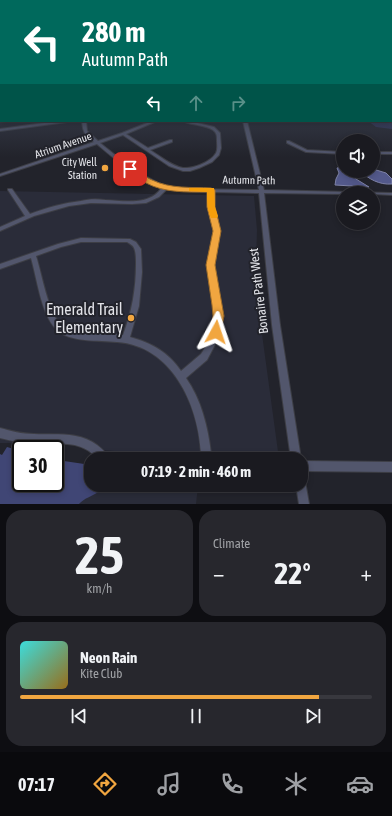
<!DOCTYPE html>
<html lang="en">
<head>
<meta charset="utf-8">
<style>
	body { margin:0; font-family:"Asap Condensed",sans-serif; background:#27272d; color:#f1f3f6; height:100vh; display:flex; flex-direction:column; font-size:15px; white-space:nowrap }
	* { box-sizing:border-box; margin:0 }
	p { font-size:13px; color:#9fa1a5 }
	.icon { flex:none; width:22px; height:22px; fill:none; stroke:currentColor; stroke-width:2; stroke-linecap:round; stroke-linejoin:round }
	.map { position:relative; height:504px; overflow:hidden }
	.drawer { display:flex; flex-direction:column; gap:6px; padding:6px; background:#0e0e12; flex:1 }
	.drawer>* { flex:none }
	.hud { position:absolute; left:0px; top:0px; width:392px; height:122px; box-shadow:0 2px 6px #0003,0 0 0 1px #38383e; background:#00695c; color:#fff; overflow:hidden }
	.tools { position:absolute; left:336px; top:134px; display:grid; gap:8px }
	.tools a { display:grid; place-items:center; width:44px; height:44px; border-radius:50%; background:#1a1a20; box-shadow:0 2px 6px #0003,0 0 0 1px #38383e; font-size:20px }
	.speed { position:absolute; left:12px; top:440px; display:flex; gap:8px; font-size:20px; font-weight:700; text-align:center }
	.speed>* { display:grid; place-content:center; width:52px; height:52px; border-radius:50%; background:#1a1a20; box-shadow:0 2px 6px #0003,0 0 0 1px #38383e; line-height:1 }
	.speed .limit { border:2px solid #111; border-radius:6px; background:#fff; color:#111 }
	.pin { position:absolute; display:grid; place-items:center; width:34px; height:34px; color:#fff; margin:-17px; border-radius:8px; box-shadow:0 2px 6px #0006 }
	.me { position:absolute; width:44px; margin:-22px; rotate:5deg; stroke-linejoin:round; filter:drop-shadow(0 0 3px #0008) }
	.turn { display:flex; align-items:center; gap:14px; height:84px; padding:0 16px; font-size:18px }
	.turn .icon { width:52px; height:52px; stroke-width:2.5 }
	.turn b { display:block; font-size:28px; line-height:34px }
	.lanes { display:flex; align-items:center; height:38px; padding:0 16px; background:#0003; justify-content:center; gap:20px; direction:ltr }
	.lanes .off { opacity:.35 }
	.big { font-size:30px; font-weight:700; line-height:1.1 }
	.drawer .widget { flex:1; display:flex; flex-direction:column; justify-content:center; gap:6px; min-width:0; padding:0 14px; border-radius:16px; background:#27272d }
	.drawer .dial { align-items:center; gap:0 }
	.dial b { font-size:52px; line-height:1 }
	.song { display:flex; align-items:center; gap:12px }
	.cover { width:48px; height:48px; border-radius:6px; background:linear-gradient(135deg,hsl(180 70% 55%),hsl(40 70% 35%)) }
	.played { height:4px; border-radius:2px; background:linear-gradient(90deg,#f1a640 85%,#38383e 85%) }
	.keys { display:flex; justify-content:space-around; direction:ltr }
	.heat { display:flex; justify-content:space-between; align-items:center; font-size:22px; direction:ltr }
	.drawer .tiles { flex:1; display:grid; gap:6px; grid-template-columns:1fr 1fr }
	.widget:last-child { grid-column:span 2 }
	.trip { position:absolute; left:84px; top:452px; width:224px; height:40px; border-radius:16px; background:#1a1a20; box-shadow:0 2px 6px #0003,0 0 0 1px #38383e; font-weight:700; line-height:40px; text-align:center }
	.tabs { display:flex; height:64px; justify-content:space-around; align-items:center; background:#0a0a0d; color:#9fa1a5 }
	.tabs .icon { width:28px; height:28px }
	.tabs .selected { color:#f1a640 }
	.tabs b { font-size:18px; color:#f1f3f6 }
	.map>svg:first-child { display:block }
</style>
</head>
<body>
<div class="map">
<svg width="392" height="504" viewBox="0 0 392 504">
	<rect width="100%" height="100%" fill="#22232b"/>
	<path fill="#2a2c39" d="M0,191L254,196L257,230L256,262L261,302L262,334L279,459H242L98,450L88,443H0Z
		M198,486L196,504H77L81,488Z"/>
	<path fill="#2f3356" d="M391,88L392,129L376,127L368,121H391Z"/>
	<path fill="#404675" d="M7,447L21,451V483H55V470L62,468L64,461L91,465V485H101L100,491C93,496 84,498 79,504H0V454L2,455Z"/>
	<path fill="#53598b" stroke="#7e82a7" d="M343,167V171H348L356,179L369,187L335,185L336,179L339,173L337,168Z
		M373,169L386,173L392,179V184C379,185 369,179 360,171H373Z"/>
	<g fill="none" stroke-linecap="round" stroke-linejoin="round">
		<defs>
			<path id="minor" d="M0,93H1V95H0Z
				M0,105H1V107H0Z
				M59,121H69L67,122L0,131V129Z
				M82,121H86L87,131L98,141L122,133L152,121H157L126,134L148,148L170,140H172V142L150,150C160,156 171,166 183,168C193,169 211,162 216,153C218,149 217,145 217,141C217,136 217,133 213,130C206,125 191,125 183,121H189L214,127L220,133L221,148L219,155L212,162L199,168L190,171H183L169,166L123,135L100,143L134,170L158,183L171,187L184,189L259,190L243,121H247L264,190L392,193V195L373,194V193H343V194L264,193L280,325L301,459H291L272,325L259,193L213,192L214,207L220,231L214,269L221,305L222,325L218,339L207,360L186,378C201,399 208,427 211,453L227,454L230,456L232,459H184L186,456L189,454L201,453C198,404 172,346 117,342C99,340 69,343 56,329C41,314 37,278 31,258L0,269V264L58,244L81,238L130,239L136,242L141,249L142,272L139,306L130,337C152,343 168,352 181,371L201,354L211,338L214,325L215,305L208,269L214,231L208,207L209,192L184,191L167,189L159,197L146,203L132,204L91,203L69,206L34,216L0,231V227L25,216L8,190V189H12L30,214C46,208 63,203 81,201C89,199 97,199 105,200C124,201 151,206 162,187C137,179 117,161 97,144L0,176V174L94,142C85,135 83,133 82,121ZM81,242H127C130,244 133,245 134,248C136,252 136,259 136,264C136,288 132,312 123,335C106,333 89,335 73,331C69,330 65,328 62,326C48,314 42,274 36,256L61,247Z
				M287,141H289L307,150L343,152V154L306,152L287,143Z
				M373,152H392V154H373Z
				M0,428C11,431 22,434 34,434C55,435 79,431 97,445C102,449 107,453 109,459H98C80,438 57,445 34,444C22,443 11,441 0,438Z
				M301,461L392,462V472L301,471Z
				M301,480L305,481L309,504H299L296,485H301Z"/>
		</defs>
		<use href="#minor" stroke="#3d3e45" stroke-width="2"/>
		<use href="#minor" fill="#52566c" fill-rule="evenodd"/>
	</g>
	<linearGradient id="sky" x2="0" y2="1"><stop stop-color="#131318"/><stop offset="0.55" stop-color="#3e4555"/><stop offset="1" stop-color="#3e4555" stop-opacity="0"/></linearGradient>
	<rect width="392" height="157" fill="url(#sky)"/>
	<path fill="#f1a640" stroke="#9d6c2a" d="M128,167C137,166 144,177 152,180C171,189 191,187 211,188L215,190V207L221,231L215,265L224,316L220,336L216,337L212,336L211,332L213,316L212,305L206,265L213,231L207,207V192C186,192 165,193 146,183C139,180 134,174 128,170Z"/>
	<path fill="#f59e0b" d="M189,188H214L215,207L218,216L217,218H211C207,209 207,201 207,192L189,191Z"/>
	<g fill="#f1a640" stroke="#22232b" stroke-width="1.5">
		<circle cx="105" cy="168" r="4"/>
		<circle cx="131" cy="318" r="4"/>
	</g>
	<g text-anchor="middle" stroke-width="4" stroke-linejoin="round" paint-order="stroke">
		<g font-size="11" fill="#e2e3e8" stroke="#22232b">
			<text transform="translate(63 145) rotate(-19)" y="4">Atrium Avenue</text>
			<text transform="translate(249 180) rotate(1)" y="4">Autumn Path</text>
		</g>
		<g font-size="11" fill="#e2e3e8" stroke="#22232b" text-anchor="end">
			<text x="97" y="166">City Well<tspan x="97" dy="13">Station</tspan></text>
		</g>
		<g font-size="13" fill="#e2e3e8" stroke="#22232b">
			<text transform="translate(258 291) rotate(-97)" y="5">Bonaire Path West</text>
		</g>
		<g font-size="16" fill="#e2e3e8" stroke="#22232b" text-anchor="end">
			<text x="123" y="315">Emerald Trail<tspan x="123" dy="18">Elementary</tspan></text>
		</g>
	</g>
</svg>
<div class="tools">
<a><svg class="icon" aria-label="sound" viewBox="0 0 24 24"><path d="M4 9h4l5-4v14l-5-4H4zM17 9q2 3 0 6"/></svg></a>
<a><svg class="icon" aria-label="layers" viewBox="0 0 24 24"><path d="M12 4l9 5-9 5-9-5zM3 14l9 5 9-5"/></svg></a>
</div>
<div class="speed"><div class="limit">30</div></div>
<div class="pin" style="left:130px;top:169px;background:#d93025"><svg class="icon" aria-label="arrive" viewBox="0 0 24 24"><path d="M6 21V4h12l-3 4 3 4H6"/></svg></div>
<svg class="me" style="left:216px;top:332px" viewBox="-20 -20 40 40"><path d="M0-17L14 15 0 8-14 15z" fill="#f1a640" stroke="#fff" stroke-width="4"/></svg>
<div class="trip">07:19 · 2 min · 460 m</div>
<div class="hud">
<div class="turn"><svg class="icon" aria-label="left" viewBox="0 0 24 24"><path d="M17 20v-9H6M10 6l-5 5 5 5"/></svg><div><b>280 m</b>Autumn Path</div></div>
<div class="lanes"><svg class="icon" aria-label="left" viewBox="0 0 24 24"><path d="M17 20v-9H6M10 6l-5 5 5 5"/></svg><svg class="icon off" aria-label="ahead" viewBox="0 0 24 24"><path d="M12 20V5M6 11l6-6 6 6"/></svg><svg class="icon off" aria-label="right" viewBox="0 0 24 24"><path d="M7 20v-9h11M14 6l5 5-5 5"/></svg></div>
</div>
</div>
<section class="drawer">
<div class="tiles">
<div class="widget dial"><b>25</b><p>km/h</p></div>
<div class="widget"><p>Climate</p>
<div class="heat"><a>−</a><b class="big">22°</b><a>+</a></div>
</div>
<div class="widget">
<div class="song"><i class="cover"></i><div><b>Neon Rain</b><p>Kite Club</p></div></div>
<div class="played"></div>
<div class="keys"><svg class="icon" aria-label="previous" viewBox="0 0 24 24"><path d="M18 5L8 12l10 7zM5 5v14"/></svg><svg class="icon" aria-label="pause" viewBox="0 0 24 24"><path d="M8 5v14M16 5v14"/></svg><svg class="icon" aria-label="next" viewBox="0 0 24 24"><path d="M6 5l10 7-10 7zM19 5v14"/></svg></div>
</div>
</div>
</section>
<nav class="tabs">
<b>07:17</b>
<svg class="icon selected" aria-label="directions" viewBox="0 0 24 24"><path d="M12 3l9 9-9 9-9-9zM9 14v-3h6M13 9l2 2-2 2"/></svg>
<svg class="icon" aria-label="music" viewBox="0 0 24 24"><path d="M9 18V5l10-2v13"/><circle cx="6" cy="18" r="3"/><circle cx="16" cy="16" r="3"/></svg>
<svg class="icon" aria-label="phone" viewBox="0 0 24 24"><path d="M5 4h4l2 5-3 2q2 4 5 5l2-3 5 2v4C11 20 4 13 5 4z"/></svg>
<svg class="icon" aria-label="climate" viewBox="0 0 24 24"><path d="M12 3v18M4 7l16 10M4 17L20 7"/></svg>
<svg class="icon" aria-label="car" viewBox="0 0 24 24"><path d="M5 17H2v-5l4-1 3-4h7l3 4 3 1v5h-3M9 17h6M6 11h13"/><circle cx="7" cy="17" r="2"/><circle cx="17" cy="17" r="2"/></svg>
</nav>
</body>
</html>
